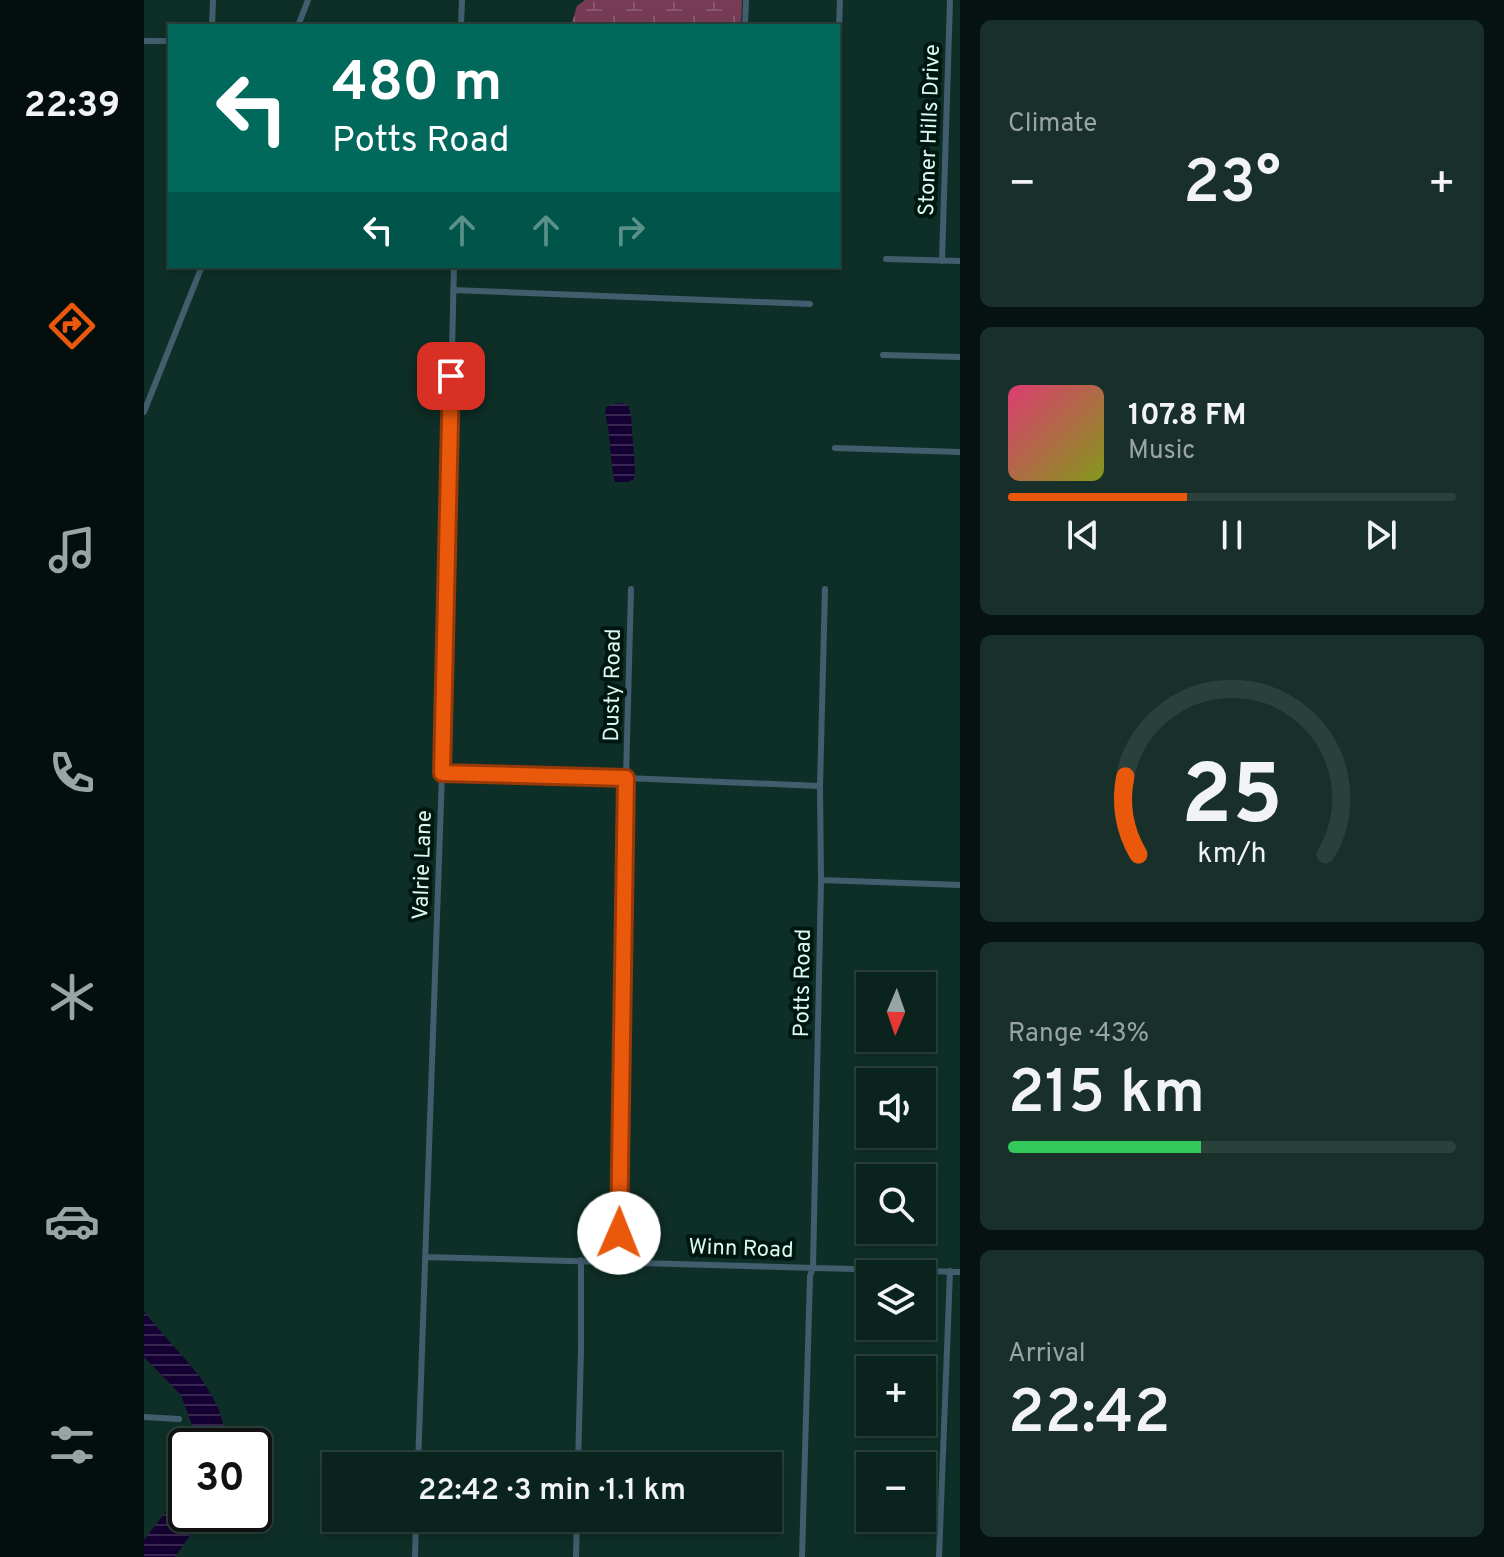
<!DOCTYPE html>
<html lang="en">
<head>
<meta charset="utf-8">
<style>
	body { margin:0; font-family:Overpass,sans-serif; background:#182f2a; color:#f1f3f6; height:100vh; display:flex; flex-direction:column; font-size:30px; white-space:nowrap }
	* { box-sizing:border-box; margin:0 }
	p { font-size:26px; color:#99a4a4 }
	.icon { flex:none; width:44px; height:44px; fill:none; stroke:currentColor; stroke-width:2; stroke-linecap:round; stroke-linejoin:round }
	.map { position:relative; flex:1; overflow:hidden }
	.sheet { display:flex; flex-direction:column; gap:20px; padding:20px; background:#061310; width:544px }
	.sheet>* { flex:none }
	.hud { position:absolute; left:24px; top:24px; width:672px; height:244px; border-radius:0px; box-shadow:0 4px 12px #0003,0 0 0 2px #2a403b; background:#00695c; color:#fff; overflow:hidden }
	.needle { width:52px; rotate:182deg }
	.fabs { position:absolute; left:712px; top:972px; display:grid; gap:16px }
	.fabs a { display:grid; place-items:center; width:80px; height:80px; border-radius:0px; background:#0a231d; box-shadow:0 4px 12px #0003,0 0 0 2px #2a403b; font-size:40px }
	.speed { position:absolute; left:24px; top:1428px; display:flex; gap:16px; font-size:40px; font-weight:700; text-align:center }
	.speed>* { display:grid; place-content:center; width:104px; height:104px; border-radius:50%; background:#0a231d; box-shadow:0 4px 12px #0003,0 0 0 2px #2a403b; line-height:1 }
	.speed .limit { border:4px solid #111; border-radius:12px; background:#fff; color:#111 }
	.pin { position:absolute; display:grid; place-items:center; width:68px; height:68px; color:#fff; margin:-34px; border-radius:16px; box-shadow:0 4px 12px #0006 }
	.me { position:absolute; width:88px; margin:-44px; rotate:1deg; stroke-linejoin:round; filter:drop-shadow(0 0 6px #0008) }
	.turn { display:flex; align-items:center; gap:28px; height:168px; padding:0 32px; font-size:36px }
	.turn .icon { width:104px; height:104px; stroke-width:2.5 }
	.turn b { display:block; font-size:56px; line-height:68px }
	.lanes { display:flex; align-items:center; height:76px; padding:0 32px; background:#0003; justify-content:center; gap:40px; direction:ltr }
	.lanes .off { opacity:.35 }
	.big { font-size:60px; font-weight:600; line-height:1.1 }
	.sheet .card { flex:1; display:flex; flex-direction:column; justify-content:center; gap:12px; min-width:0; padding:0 28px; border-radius:12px; background:#182f2a }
	.sheet .dial { align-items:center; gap:0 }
	.dial svg { height:208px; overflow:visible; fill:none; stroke:#2a403b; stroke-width:7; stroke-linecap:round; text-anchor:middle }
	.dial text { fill:#f1f3f6; stroke:none }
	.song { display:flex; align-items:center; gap:24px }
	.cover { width:96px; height:96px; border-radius:12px; background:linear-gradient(135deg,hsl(340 70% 55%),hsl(70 70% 35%)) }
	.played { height:8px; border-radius:4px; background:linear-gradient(90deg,#ea580c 40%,#2a403b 40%) }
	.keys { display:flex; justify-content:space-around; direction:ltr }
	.heat { display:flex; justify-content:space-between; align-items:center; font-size:44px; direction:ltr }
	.charge { height:12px; border-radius:6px; background:linear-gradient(90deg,#34c759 43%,#2a403b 0) }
	.trip { position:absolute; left:178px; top:1452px; width:460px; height:80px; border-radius:0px; background:#0a231d; box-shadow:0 4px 12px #0003,0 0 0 2px #2a403b; font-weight:600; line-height:80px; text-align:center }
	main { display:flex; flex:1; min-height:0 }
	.tabs { display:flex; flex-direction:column; width:144px; justify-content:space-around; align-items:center; background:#040e0c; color:#99a4a4 }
	.tabs .icon { width:56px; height:56px }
	.tabs .selected { color:#ea580c }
	.tabs b { font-size:36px; color:#f1f3f6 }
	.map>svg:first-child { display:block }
</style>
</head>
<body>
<main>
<nav class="tabs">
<b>22:39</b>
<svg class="icon selected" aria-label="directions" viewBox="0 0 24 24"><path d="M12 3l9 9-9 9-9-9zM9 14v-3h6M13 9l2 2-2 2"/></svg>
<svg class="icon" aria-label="music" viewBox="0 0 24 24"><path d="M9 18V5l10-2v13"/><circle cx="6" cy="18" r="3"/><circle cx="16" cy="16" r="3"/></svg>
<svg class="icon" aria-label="phone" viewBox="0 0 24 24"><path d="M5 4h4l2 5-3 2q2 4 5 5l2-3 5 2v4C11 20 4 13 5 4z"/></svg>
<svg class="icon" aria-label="climate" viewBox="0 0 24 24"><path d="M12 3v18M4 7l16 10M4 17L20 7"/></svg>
<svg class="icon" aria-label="car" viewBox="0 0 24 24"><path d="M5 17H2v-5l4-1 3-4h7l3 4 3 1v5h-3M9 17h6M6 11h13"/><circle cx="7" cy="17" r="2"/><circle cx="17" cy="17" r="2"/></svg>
<svg class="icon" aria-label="filters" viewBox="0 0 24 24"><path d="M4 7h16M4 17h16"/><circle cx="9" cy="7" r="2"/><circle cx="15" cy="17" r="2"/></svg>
</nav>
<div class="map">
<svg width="816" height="1557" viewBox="0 0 816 1557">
	<defs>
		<pattern id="wetland-marsh" width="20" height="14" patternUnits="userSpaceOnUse" patternTransform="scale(2)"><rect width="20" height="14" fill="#773b55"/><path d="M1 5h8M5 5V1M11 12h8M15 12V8" fill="none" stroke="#8a586e"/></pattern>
		<pattern id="water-rules" width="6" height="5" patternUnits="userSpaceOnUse" patternTransform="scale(2)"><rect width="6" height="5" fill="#140032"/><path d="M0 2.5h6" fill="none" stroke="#362650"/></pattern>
	</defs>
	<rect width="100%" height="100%" fill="#0e2f27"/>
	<path fill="url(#wetland-marsh)" d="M441,0H598L597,26H427L433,6Z"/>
	<path fill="url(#water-rules)" d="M478,403L484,405L487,416L491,470L490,479L484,482H471L469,475L464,426L461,414L462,407L468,404Z
		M0,1311C29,1351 86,1393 80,1446H48L51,1433L37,1395L0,1357Z
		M42,1475V1514H56L45,1537L31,1557H0V1540L31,1500Z"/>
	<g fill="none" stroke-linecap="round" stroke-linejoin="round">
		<path stroke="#425e6e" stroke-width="6" d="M68,26L69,0
			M154,26L164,0
			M317,26L318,0
			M601,26L602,0
			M0,41H26
			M694,56L696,0
			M742,259L816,261
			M798,261L806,0
			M309,290L666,304
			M739,355L816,357
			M0,412L58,266
			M691,448L816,452
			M298,773L482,778L676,786
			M677,880L816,885
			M282,1257L816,1272
			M475,1261L482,778L487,589
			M0,1417L35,1419
			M274,1466L298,773L310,266
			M434,1466L437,1349V1260
			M271,1557L272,1518
			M432,1557L433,1518
			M658,1557L666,1276L669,1268L677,880L676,786L681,589
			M795,1557L806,1271"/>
	</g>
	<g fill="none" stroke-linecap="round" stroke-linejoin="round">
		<defs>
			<path id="route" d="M307,376L298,773L482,778L475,1233"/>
		</defs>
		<use href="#route" stroke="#983908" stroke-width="20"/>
		<use href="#route" stroke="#ea580c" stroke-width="14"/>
	</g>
	<g text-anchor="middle" stroke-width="8" stroke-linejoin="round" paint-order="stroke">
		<g font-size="22" fill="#dbfaf0" stroke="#001610">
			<text transform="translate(784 130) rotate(-88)" y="8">Stoner Hills Drive</text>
			<text transform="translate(467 685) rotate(-89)" y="8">Dusty Road</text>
			<text transform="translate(277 865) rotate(-88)" y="8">Valrie Lane</text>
			<text transform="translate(657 983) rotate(-89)" y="8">Potts Road</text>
			<text transform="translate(597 1247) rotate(2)" y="8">Winn Road</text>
		</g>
	</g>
</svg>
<div class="fabs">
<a><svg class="needle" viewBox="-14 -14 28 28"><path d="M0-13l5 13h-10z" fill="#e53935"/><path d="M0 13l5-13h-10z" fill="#99a4a4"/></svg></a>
<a><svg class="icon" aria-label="sound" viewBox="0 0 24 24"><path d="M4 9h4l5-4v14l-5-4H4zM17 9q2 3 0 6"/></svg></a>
<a><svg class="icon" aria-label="search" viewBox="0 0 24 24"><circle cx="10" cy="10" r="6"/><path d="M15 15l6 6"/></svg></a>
<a><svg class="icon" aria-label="layers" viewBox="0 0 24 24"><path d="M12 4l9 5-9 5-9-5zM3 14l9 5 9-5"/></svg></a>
<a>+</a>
<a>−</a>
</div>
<div class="speed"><div class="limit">30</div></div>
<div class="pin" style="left:307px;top:376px;background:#d93025"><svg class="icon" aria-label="arrive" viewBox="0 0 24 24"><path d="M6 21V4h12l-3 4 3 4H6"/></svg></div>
<svg class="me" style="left:475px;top:1233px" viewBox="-20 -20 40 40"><circle r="19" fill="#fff"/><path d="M0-13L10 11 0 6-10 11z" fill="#ea580c"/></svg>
<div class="trip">22:42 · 3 min · 1.1 km</div>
<div class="hud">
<div class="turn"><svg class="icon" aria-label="left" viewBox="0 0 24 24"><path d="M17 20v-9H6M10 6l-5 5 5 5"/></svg><div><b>480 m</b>Potts Road</div></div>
<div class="lanes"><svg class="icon" aria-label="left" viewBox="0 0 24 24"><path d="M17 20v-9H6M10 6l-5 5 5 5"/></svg><svg class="icon off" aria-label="ahead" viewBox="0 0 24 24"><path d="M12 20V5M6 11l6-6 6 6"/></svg><svg class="icon off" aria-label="ahead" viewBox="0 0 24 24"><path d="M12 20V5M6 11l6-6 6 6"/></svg><svg class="icon off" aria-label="right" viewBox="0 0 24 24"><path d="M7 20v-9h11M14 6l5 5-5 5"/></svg></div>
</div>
</div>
<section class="sheet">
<div class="card"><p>Climate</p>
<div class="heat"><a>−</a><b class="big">23°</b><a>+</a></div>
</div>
<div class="card">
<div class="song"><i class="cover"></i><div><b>107.8 FM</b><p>Music</p></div></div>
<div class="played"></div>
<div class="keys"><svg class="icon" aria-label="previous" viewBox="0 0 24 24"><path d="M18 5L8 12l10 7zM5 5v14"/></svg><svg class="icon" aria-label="pause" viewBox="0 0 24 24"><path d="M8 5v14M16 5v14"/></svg><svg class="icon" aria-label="next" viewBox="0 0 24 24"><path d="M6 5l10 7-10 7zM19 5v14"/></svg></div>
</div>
<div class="card dial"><svg viewBox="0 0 100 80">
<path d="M14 69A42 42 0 1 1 86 69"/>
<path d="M14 69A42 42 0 0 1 9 39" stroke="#ea580c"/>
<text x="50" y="56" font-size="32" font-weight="700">25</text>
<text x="50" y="72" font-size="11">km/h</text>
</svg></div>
<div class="card"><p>Range · 43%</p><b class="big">215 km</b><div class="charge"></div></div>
<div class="card"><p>Arrival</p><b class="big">22:42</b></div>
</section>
</main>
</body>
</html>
